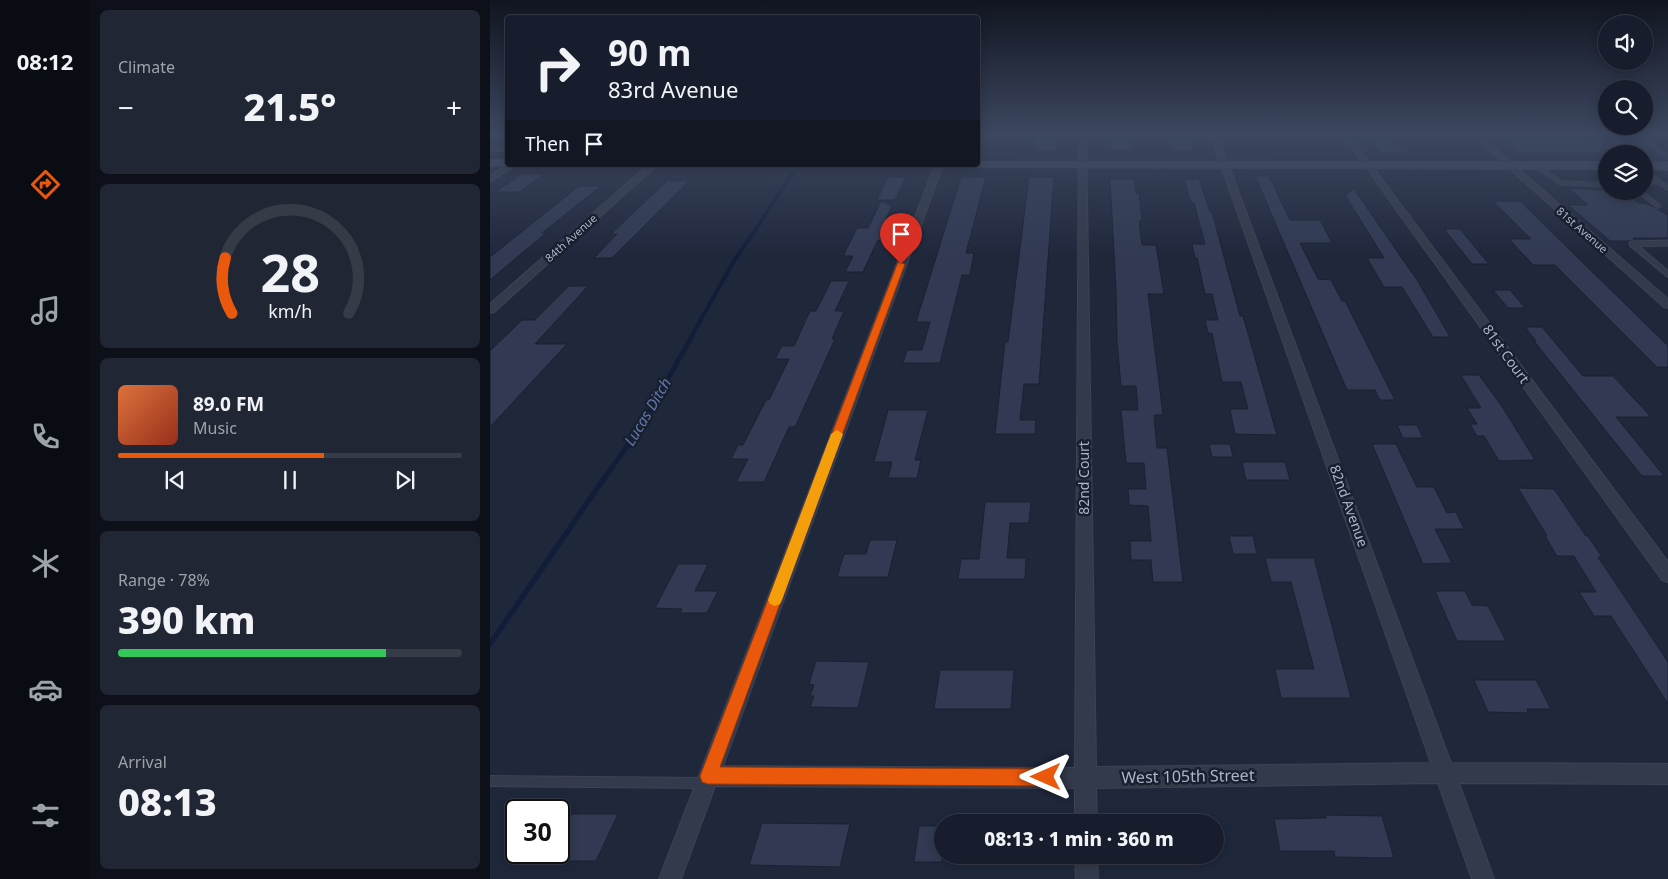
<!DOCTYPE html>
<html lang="en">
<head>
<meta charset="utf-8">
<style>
	body { margin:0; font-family:"Noto Sans",sans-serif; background:#202634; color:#f1f3f6; height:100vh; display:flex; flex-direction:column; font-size:19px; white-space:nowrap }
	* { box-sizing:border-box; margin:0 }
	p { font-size:16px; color:#9ea2a9 }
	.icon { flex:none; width:28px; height:28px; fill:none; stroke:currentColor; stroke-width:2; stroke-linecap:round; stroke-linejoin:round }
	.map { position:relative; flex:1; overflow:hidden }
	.side { display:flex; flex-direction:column; gap:10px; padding:10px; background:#0d1018; width:400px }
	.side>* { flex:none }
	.top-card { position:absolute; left:15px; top:15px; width:475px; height:152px; border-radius:5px; box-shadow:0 2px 12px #0003,0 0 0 1px #363b48; background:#171d2c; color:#f1f3f6; overflow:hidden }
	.buttons { position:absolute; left:1108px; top:15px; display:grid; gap:10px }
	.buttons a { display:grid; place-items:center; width:55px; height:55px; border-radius:50%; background:#171d2c; box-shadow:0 2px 12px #0003,0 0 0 1px #363b48; font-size:25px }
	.speed { position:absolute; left:15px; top:799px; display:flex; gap:10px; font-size:25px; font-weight:700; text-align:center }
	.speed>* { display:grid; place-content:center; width:65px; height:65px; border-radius:50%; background:#171d2c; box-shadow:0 2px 12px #0003,0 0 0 1px #363b48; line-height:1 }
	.speed .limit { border:2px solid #111; border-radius:8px; background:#fff; color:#111 }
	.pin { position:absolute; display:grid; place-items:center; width:42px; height:42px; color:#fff; margin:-51px -21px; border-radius:50% 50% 50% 0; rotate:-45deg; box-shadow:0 0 5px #0007 }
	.pin .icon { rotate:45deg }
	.me { position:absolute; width:55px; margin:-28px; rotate:270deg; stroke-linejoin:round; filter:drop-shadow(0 0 4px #0008) }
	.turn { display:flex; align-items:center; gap:18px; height:105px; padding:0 20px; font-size:22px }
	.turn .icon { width:65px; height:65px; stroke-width:2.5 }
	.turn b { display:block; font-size:35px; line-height:42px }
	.then { display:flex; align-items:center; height:48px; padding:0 20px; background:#0003; gap:10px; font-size:19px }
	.big { font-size:38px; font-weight:800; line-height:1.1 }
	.side .card { flex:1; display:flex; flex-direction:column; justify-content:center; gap:8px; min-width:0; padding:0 18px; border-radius:8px; background:#202634 }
	.side .dial { align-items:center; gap:0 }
	.dial svg { height:130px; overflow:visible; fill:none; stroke:#363b48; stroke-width:7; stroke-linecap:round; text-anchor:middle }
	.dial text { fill:#f1f3f6; stroke:none }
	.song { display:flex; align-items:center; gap:15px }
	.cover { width:60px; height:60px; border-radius:8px; background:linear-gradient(135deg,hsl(20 70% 55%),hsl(10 70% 35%)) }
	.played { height:5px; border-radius:2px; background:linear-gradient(90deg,#ea580c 60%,#363b48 60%) }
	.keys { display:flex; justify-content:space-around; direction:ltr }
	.heat { display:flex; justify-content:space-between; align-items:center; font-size:28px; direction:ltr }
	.charge { height:8px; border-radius:4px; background:linear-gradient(90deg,#34c759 78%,#363b48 0) }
	.trip { position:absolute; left:444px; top:814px; width:290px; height:50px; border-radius:25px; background:#171d2c; box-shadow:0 2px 12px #0003,0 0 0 1px #363b48; font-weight:800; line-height:50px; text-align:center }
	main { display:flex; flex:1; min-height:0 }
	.tab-bar { display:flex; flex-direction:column; width:90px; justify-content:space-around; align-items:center; background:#090c12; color:#9ea2a9 }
	.tab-bar .icon { width:35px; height:35px }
	.tab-bar .selected { color:#ea580c }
	.tab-bar b { font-size:22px; color:#f1f3f6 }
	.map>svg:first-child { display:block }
</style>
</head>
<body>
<main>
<nav class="tab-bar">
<b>08:12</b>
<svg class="icon selected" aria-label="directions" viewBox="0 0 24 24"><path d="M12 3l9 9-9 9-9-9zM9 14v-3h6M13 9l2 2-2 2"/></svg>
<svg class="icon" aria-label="music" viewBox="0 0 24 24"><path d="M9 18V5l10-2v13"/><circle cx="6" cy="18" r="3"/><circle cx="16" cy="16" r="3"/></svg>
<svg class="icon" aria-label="phone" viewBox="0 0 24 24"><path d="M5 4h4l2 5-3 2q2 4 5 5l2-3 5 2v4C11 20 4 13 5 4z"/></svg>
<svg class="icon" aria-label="climate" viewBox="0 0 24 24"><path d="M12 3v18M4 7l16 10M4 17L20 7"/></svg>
<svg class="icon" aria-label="car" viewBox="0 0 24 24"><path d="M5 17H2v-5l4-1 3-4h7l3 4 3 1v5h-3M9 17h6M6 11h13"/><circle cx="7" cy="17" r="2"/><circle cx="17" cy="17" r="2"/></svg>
<svg class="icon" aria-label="filters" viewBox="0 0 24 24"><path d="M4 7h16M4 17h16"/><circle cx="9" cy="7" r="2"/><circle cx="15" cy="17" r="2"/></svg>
</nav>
<section class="side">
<div class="card"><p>Climate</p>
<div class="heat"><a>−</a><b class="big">21.5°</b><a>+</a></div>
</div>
<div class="card dial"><svg viewBox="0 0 100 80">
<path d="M14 69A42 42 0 1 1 86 69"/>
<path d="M14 69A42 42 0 0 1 10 35" stroke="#ea580c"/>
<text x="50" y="56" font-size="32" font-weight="700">28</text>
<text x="50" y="72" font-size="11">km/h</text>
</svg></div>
<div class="card">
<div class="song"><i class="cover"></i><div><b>89.0 FM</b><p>Music</p></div></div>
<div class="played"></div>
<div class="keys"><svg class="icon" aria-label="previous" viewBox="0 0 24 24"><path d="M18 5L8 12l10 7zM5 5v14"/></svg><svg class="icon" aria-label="pause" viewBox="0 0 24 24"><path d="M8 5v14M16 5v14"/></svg><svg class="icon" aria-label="next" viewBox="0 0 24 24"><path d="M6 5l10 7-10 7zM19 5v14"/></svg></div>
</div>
<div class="card"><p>Range · 78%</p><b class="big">390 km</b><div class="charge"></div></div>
<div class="card"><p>Arrival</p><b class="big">08:13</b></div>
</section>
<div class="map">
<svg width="1178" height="879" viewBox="0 0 1178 879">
	<rect width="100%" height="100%" fill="#1f273b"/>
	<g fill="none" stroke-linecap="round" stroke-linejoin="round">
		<path stroke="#121d39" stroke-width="3" d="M269,224L303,173"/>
		<path stroke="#121d39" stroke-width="4" d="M201,337L244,261L270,223"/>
		<path stroke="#121d39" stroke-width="5" d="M114,479L153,423L202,336"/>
		<path stroke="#121d39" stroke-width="5.5" d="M0,644L115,477"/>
	</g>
	<path fill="#313a52" stroke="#1a2131" d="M620,134H640L642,150H621Z
		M677,135H690L691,139H700L703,151H681Z
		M879,136H900L914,153H891Z
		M546,137L566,138V151H544Z
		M1015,140L1113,141V153H1030Z
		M32,174H54L29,192H5Z
		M765,176H779L800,220H830L842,243H810L828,279L841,280L852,301H855L905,400H890L885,390H857Z
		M398,177H416L405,200H387Z
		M471,177H496L476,253H484L480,275H472L450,363H413L417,350H432L440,322H426Z
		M539,177H564L549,384H534L530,420H546L545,434H505L515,342H518Z
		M620,179H644L646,193H649L652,221H649L652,245H666L674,294H658L673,415H664L667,448H677L693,582H663L661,560H641L640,541H661L658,506L639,505L638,489H656L654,463H636L631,410H648L646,386H631L627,341L626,291Z
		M694,179H709L720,212H722L750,316H753L787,435L745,434L740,409H758L751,382H732L722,333H718L715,320H728L722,294H715L707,258H705L702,244H715L704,203H701Z
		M177,181H199L122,258H104L127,234H121Z
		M89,186H111L52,233H56L0,280V257Z
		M1078,188L1132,191L1147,202L1160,205L1178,215V238H1143L1145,240L1139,241H1120L1078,205H1098Z
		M864,189L927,280L960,337H943L912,287H894L877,258H894L855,195Z
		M391,201L402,206L392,228H395L390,240H388L384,248L373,272H355L363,256H353L367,228H378Z
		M1003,201H1030L1178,346V367H1167L1065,265H1043L1019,239H1041Z
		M954,229H970L999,264H982Z
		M341,281H359L345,311H354L342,339H345L305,427H299L274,482H246L258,459H241L248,445H253L276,400H279L299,359H285L292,346H304L320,311H326Z
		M79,286H98L45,344H77L0,427V351L32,320H45Z
		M1003,290H1020L1035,308H1018Z
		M1035,327H1052L1093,376H1123L1161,417H1126L1174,476H1152L1044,341H1046Z
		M971,375H989L1013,408L1045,460L1009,461L994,436H987L980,424H987L977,408H991Z
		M398,410H438L425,460H431L427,478H398L402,462H384Z
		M907,425H927L933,438H913Z
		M719,444H740L743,457H722Z
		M882,444H906L927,487H944L957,513L966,512L974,529H945L962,563L933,564Z
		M752,462H795L800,480H756Z
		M1028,488L1064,489L1096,536H1098L1112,557H1108L1178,662V704L1121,616H1104L1089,592H1106L1084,556H1067L1055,536H1057Z
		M495,502H541L539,523H520L517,558H536L535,579H468L471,559H489Z
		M739,536H763L767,554H743Z
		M380,540H407L398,577H347L354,554H376Z
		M775,558H824L861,698H791L785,669H824L801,582H781Z
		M188,564H218L205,591H228L217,613H190L192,609L165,608Z
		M945,591H975L982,605L998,606L1016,641H967Z
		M326,661L379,662L368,708L320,707L324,696H320L324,685L319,684Z
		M450,670H524L521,709H444Z
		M984,680H1046L1061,709H1037L1038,713L998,712Z
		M82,814H128L106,861H69V829H74Z
		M836,815L892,816L904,858L845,857L844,851H790L784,819L836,818Z
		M272,823L360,824L350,867L259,865Z
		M429,826H452V862H424Z"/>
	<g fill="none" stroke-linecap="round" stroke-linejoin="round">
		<defs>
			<path id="lane-far2" d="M1178,135L1145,134L1178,157
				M1047,166L1071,183L1116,185
				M1154,171L1178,188
				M1154,182H1168
				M1149,191L1168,206"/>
			<path id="lane-far1" d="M1178,243L1142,244L1178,274"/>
			<path id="lane" d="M0,781L215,783"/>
			<path id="street" d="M589,134H596L606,767L941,763L720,134H727L961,763L1178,764V784L969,783L1004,879H982L948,783L606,788L607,822H585V788L225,786L191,879H169L445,165H453L233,766L585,768Z
				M852,134H858L1178,562V582L1172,580Z
				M981,134H988L1178,299V308L1174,307Z
				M1112,134H1119L1149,154H1139Z
				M0,147H18V151H0Z
				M1154,158L1167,164L1168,166L1161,168L1154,163Z
				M18,164L26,165L0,182V176Z
				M158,165H167L4,312L0,313V304Z
				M585,855H607L608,879H586Z"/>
			<path id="secondary" d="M0,160H18V165H22L0,166Z
				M488,162H1116V169L484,167L482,165H488Z
				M1178,162V170L1154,169V163Z"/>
		</defs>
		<use href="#lane-far2" stroke="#3c4354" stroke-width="5.5"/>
		<use href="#lane-far1" stroke="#3c4354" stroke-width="7"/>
		<use href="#lane" stroke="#3c4354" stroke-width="12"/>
		<use href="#street" stroke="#3c4354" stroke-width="2"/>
		<use href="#secondary" stroke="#3c4354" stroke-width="2"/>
		<use href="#lane-far2" stroke="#333a4b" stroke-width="4.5"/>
		<use href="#lane-far1" stroke="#333a4b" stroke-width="5"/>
		<use href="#lane" stroke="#333a4b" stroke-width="10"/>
		<use href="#street" fill="#333a4b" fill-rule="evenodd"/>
		<use href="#secondary" fill="#41485e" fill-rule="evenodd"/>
	</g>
	<linearGradient id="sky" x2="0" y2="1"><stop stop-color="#111520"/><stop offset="0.52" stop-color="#3c4760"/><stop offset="1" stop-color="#3c4760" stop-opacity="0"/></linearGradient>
	<rect width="1178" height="257" fill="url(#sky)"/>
	<path fill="#ea580c" stroke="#983908" d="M408,262L415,264L230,767L556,769L562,771L565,777L562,783L556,786L218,784L212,782L210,776Z"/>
	<path fill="#f59e0b" d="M347,430L353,434L292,600L290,604L285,606L280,604L278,600L341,434Z"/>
	<g text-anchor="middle" stroke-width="5" stroke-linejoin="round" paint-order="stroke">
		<g font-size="11" fill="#adb4c7" stroke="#181f2f">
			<text transform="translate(1092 230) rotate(41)" y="4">81st Avenue</text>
			<text transform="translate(81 238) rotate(-42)" y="4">84th Avenue</text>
		</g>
		<g font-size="14" fill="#adb4c7" stroke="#181f2f">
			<text transform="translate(1016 354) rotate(54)" y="5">81st Court</text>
			<text transform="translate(594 478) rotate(-90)" y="5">82nd Court</text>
			<text transform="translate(859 506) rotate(70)" y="5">82nd Avenue</text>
		</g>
		<g font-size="15" font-style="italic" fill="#6378aa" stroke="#181f2f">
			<text transform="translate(158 412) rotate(-59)" y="5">Lucas Ditch</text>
		</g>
		<g font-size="16" fill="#adb4c7" stroke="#181f2f">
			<text transform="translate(698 776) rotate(-1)" y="6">West 105th Street</text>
		</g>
	</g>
</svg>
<div class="buttons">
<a><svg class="icon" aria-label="sound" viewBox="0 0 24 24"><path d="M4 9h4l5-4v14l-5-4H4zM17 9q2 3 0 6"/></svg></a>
<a><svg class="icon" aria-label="search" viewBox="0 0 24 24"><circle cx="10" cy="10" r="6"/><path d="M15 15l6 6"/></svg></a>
<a><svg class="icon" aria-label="layers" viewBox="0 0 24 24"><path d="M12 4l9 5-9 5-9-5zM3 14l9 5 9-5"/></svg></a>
</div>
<div class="speed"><div class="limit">30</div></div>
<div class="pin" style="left:411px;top:264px;background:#d93025"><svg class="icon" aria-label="arrive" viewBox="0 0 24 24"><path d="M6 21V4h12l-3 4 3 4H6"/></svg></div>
<svg class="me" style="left:556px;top:777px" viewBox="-20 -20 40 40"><path d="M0-17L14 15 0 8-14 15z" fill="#ea580c" stroke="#fff" stroke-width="4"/></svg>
<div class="trip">08:13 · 1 min · 360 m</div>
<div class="top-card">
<div class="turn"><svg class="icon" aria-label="right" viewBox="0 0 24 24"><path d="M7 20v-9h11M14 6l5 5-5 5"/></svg><div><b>90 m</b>83rd Avenue</div></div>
<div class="then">Then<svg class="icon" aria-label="arrive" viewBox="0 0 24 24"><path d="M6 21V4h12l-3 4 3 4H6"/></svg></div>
</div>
</div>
</main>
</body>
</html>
